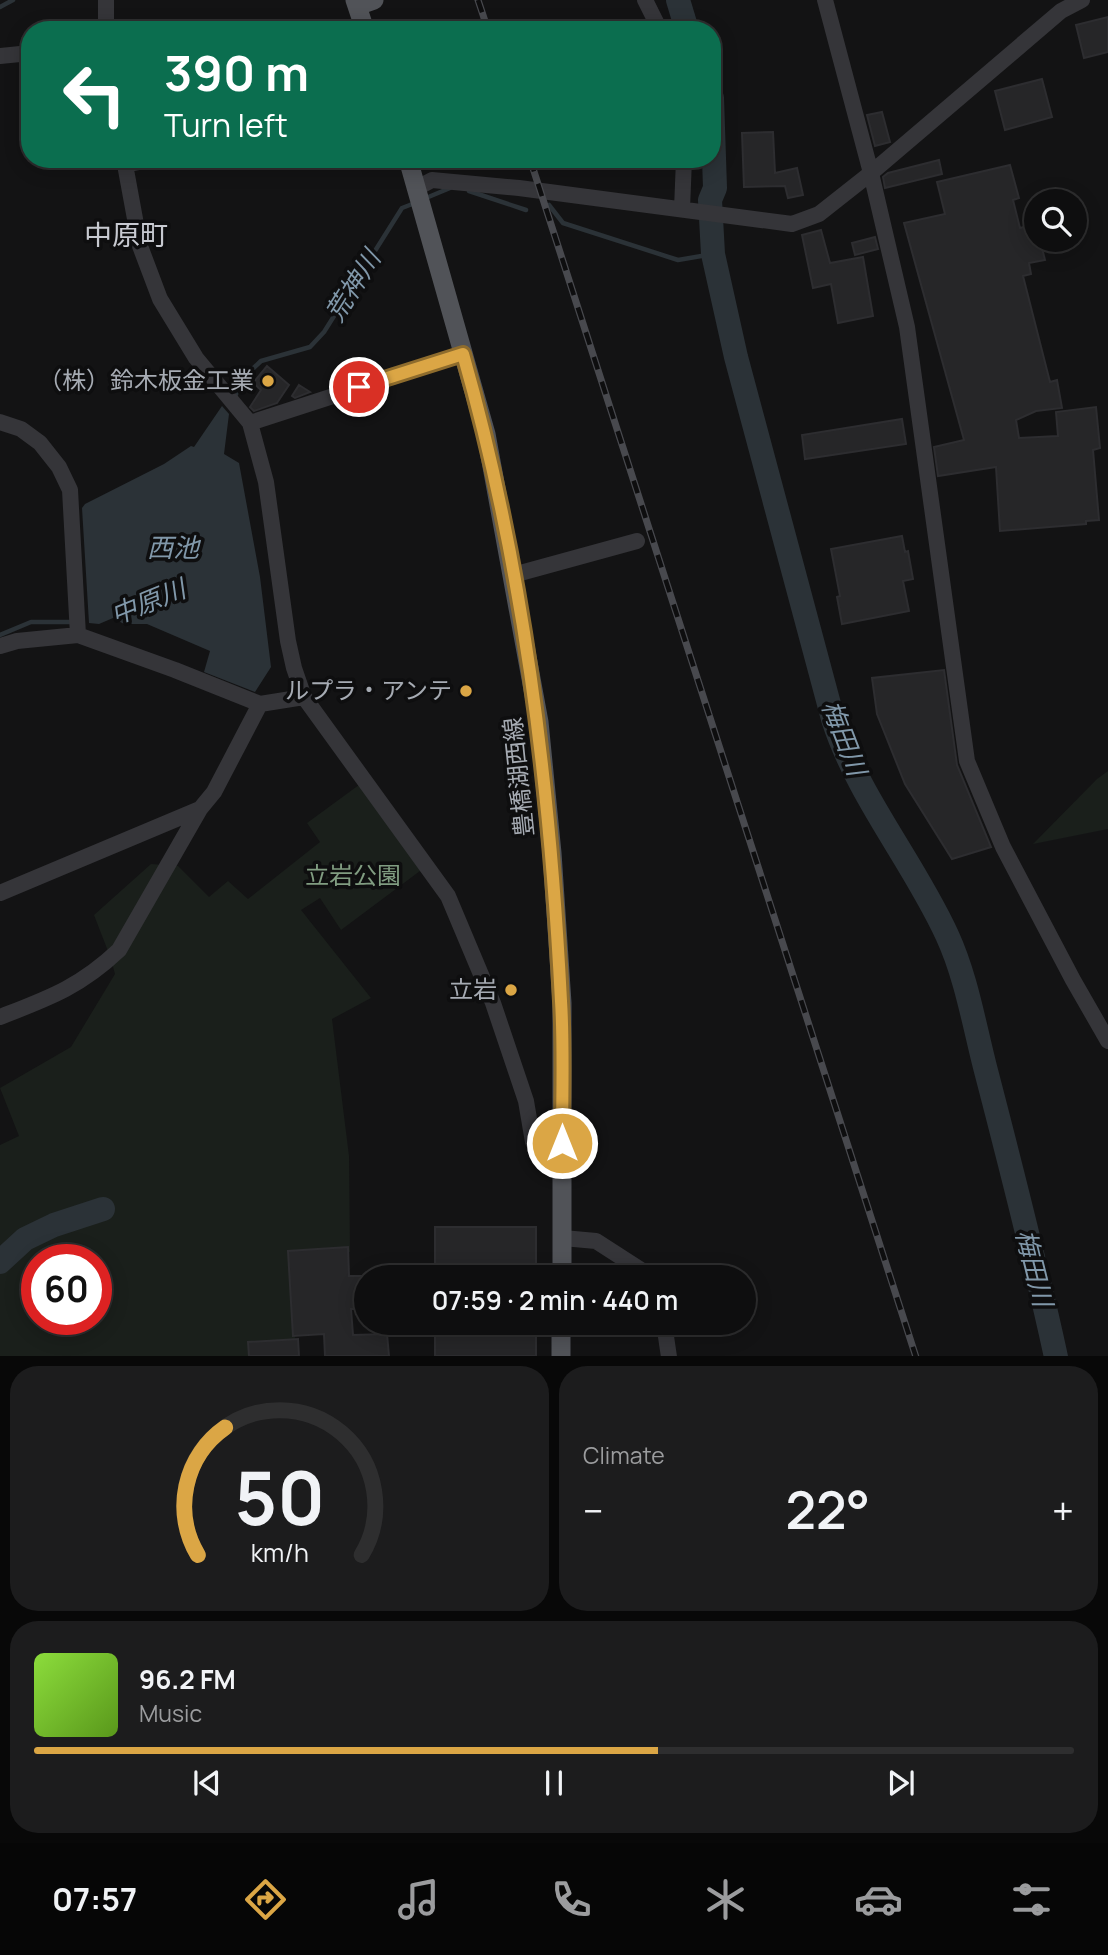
<!DOCTYPE html>
<html lang="en">
<head>
<meta charset="utf-8">
<style>
	body { margin:0; font-family:Manrope,"Noto Sans JP",sans-serif; background:#1c1c1d; color:#f1f3f6; height:100vh; display:flex; flex-direction:column; font-size:26px; white-space:nowrap }
	* { box-sizing:border-box; margin:0 }
	p { font-size:23px; color:#9b9c9e }
	.icon { flex:none; width:38px; height:38px; fill:none; stroke:currentColor; stroke-width:2; stroke-linecap:round; stroke-linejoin:round }
	.map { position:relative; height:1356px; overflow:hidden }
	.sheet { display:flex; flex-direction:column; gap:10px; padding:10px; background:#080808; flex:1 }
	.sheet>* { flex:none }
	.banner { position:absolute; left:21px; top:21px; width:700px; height:147px; border-radius:28px; box-shadow:0 4px 18px #0003,0 0 0 2px #2e2e2f; background:#0b6e4f; color:#fff; overflow:hidden }
	.buttons { position:absolute; left:1024px; top:189px; display:grid; gap:14px }
	.buttons a { display:grid; place-items:center; width:63px; height:63px; border-radius:50%; background:#0e0e0f; box-shadow:0 4px 18px #0003,0 0 0 2px #2e2e2f; font-size:35px }
	.speed { position:absolute; left:21px; top:1244px; display:flex; gap:14px; font-size:35px; font-weight:700; text-align:center }
	.speed>* { display:grid; place-content:center; width:91px; height:91px; border-radius:50%; background:#0e0e0f; box-shadow:0 4px 18px #0003,0 0 0 2px #2e2e2f; line-height:1 }
	.speed .limit { border:10px solid #d22; background:#fff; color:#111 }
	.pin { position:absolute; display:grid; place-items:center; width:60px; height:60px; color:#fff; margin:-30px; border:4px solid #fff; border-radius:50%; box-shadow:0 2px 7px #0007 }
	.me { position:absolute; width:77px; margin:-38px; rotate:0deg; stroke-linejoin:round; filter:drop-shadow(0 0 5px #0008) }
	.turn { display:flex; align-items:center; gap:24px; height:147px; padding:0 28px; font-size:32px }
	.turn .icon { width:91px; height:91px; stroke-width:2.5 }
	.turn b { display:block; font-size:49px; line-height:60px }
	.big { font-size:52px; font-weight:600; line-height:1.1 }
	.sheet .widget { flex:1; display:flex; flex-direction:column; justify-content:center; gap:10px; min-width:0; padding:0 24px; border-radius:28px; background:#1c1c1d }
	.sheet .dial { align-items:center; gap:0 }
	.dial svg { height:182px; overflow:visible; fill:none; stroke:#2e2e2f; stroke-width:7; stroke-linecap:round; text-anchor:middle }
	.dial text { fill:#f1f3f6; stroke:none }
	.song { display:flex; align-items:center; gap:21px }
	.cover { width:84px; height:84px; border-radius:10px; background:linear-gradient(135deg,hsl(90 70% 55%),hsl(90 70% 35%)) }
	.played { height:7px; border-radius:4px; background:linear-gradient(90deg,#dba645 60%,#2e2e2f 60%) }
	.keys { display:flex; justify-content:space-around; direction:ltr }
	.heat { display:flex; justify-content:space-between; align-items:center; font-size:38px; direction:ltr }
	.sheet .tiles { flex:1; display:grid; gap:10px; grid-template-columns:1fr 1fr }
	.widget:last-child { grid-column:span 2 }
	.trip { position:absolute; left:354px; top:1265px; width:402px; height:70px; border-radius:35px; background:#0e0e0f; box-shadow:0 4px 18px #0003,0 0 0 2px #2e2e2f; font-weight:600; line-height:70px; text-align:center }
	.menu { display:flex; height:112px; justify-content:space-around; align-items:center; background:#060606; color:#9b9c9e }
	.menu .icon { width:49px; height:49px }
	.menu .on { color:#dba645 }
	.menu b { font-size:32px; color:#f1f3f6 }
	.map>svg:first-child { display:block }
</style>
</head>
<body>
<div class="map">
<svg width="1108" height="1357" viewBox="0 0 1108 1357">
	<rect width="100%" height="100%" fill="#131314"/>
	<path fill="#1a1f1b" fill-rule="evenodd" d="M1108,771V829L1033,844L1097,779Z
		M363,782L424,868L341,930L320,898L301,910L371,998L332,1019L349,1156L350,1252L294,1260L295,1339L255,1344L253,1356H0V1145L19,1136L0,1088L71,1047L115,974L111,959L94,915L151,864L178,866L209,897L228,881L248,899L320,842L307,823ZM37,1260H96V1320H37Z"/>
	<path fill="#2b3237" d="M222,406L229,414L224,454L239,463L260,577L271,667L255,692L204,672L210,651L147,624H124L113,618L99,624L89,623L82,508L85,504L164,464L191,446L194,447Z"/>
	<g fill="none" stroke-linecap="round" stroke-linejoin="round">
		<path stroke="#2b3237" stroke-width="4.5" d="M0,7L13,0
			M469,191L526,210
			M426,198L450,188
			M549,205L563,223L678,260L713,254
			M234,398L245,376L261,361L310,347L324,332L402,208L415,203
			M0,635L31,622H73"/>
		<path stroke="#2b3237" stroke-width="24" d="M678,0L687,30
			M712,98L715,188L710,200L713,254L736,357L833,719C858,797 913,861 947,935C966,976 974,1024 985,1067C1010,1163 1035,1260 1056,1357
			M0,1262L25,1239L54,1225L103,1209"/>
	</g>
	<path fill="#262628" stroke="#2d2d30" stroke-width="2" d="M1108,17V52L1084,58L1076,25Z
		M1042,79L1052,117L1005,130L995,91Z
		M882,112L890,142L875,146L867,115Z
		M773,132L775,173L797,168L803,195L788,198L785,186L744,187L742,133Z
		M939,160L942,174L885,188L883,177L888,173Z
		M1010,165L1019,198L1013,200L1020,228L1036,224V240H1040L1045,260L1029,263L1031,274L1023,276L1050,382L1057,380L1062,408L1036,411L1016,420L1019,438L1058,436L1056,412L1096,407L1100,448L1093,450L1099,520L1086,521V524L1000,531L996,467L938,476L934,447L964,440L904,223L945,214L937,182Z
		M821,230L830,263L863,257L873,316L838,323L831,284L813,288L802,235Z
		M875,237L878,249L855,255L852,243Z
		M267,366L289,385L277,403L254,411L250,407L261,390L253,383Z
		M299,385L310,392L295,398L292,396Z
		M902,419L906,444L805,459L802,435Z
		M902,536L905,552L908,551L913,579L903,581L909,611L842,624L837,597L840,596L831,549Z
		M944,670L957,765L991,847L952,859L905,784L877,714L872,678Z
		M435,1227H536V1278H435Z
		M348,1247L349,1276H366V1309H351L353,1335L387,1334L389,1356H325L324,1334L293,1336L288,1251Z
		M575,1265L616,1271V1278H574Z
		M435,1323H536V1356H435Z
		M298,1339L299,1356H249L248,1342Z"/>
	<g fill="none" stroke-linecap="round" stroke-linejoin="round">
		<path stroke="#353539" stroke-width="16" d="M106,0V30
			M645,0L660,30
			M825,0L871,173L907,327L967,761L1003,847L1073,980L1108,1041
			M0,56L30,53
			M124,159L140,246L160,299L196,358L250,423L266,482L288,641L294,668L304,697L448,896L493,1003L526,1101L533,1142L562,1168
			M125,165L153,159
			M417,188L432,180L519,188L792,224L819,214L871,173L1061,11L1082,0
			M682,209L684,159
			M0,422L21,429L40,443L59,467L70,490L78,635
			M250,423L463,354
			M513,575L637,541
			M0,646L17,641L78,635L175,670L260,704L304,697
			M0,893L200,809
			M0,1017C49,998 80,987 119,950L200,809L214,792L260,704
			M563,1238L596,1241L641,1270L648,1278
			M664,1323L669,1357"/>
		<path stroke="#515358" stroke-width="19" d="M355,0L365,30
			M357,6L374,0
			M408,159L486,434L539,722L552,853L562,1003V1278
			M561,1357V1323"/>
		<defs>
			<path id="rail" d="M478,0L488,30
				M530,159L916,1357"/>
		</defs>
		<use href="#rail" stroke="#48494e" stroke-width="7"/>
		<use href="#rail" stroke="#0e0e0f" stroke-width="4.5" stroke-dasharray="13" stroke-linecap="butt"/>
	</g>
	<g fill="none" stroke-linecap="round" stroke-linejoin="round">
		<defs>
			<path id="route" d="M359,387L463,354C523,564 550,783 561,1001C564,1048 562,1096 562,1143"/>
		</defs>
		<use href="#route" stroke="#8e6c2d" stroke-width="18"/>
		<use href="#route" stroke="#dba645" stroke-width="12"/>
	</g>
	<g fill="#dba645" stroke="#0e0e0f" stroke-width="2.5">
		<circle cx="268" cy="381" r="7"/>
		<circle cx="466" cy="691" r="7"/>
		<circle cx="511" cy="990" r="7"/>
	</g>
	<g text-anchor="middle" stroke-width="7" stroke-linejoin="round" paint-order="stroke">
		<g font-size="24" fill="#a6abb3" stroke="#0e0e0f" text-anchor="end">
			<text x="254" y="389">（株）鈴木板金工業</text>
			<text x="452" y="699">ルプラ・アンテ</text>
			<text x="497" y="998">立岩</text>
		</g>
		<g font-size="24" fill="#a6abb3" stroke="#0e0e0f">
			<text transform="translate(519 777) rotate(-96)" y="8">豊橋湖西線</text>
		</g>
		<g font-size="24" fill="#809c81" stroke="#0e0e0f">
			<text x="353" y="884">立岩公園</text>
		</g>
		<g font-size="26" font-style="italic" fill="#8198aa" stroke="#0e0e0f">
			<text transform="translate(353 286) rotate(-58)" y="9">荒神川</text>
			<text x="173" y="557">西池</text>
			<text transform="translate(148 602) rotate(-22)" y="9">中原川</text>
			<text transform="translate(844 738) rotate(69)" y="9">梅田川</text>
			<text transform="translate(1034 1268) rotate(76)" y="9">梅田川</text>
		</g>
		<g font-size="28" fill="#c7c9d0" stroke="#0e0e0f">
			<text x="126" y="245">中原町</text>
		</g>
	</g>
</svg>
<div class="buttons">
<a><svg class="icon" aria-label="search" viewBox="0 0 24 24"><circle cx="10" cy="10" r="6"/><path d="M15 15l6 6"/></svg></a>
</div>
<div class="speed"><div class="limit">60</div></div>
<div class="pin" style="left:359px;top:387px;background:#d93025"><svg class="icon" aria-label="arrive" viewBox="0 0 24 24"><path d="M6 21V4h12l-3 4 3 4H6"/></svg></div>
<svg class="me" style="left:562px;top:1143px" viewBox="-20 -20 40 40"><circle r="17" fill="#dba645" stroke="#fff" stroke-width="3"/><path d="M0-11L8 9 0 5-8 9z" fill="#fff"/></svg>
<div class="trip">07:59 · 2 min · 440 m</div>
<div class="banner">
<div class="turn"><svg class="icon" aria-label="left" viewBox="0 0 24 24"><path d="M17 20v-9H6M10 6l-5 5 5 5"/></svg><div><b>390 m</b>Turn left</div></div>
</div>
</div>
<section class="sheet">
<div class="tiles">
<div class="widget dial"><svg viewBox="0 0 100 80">
<path d="M14 69A42 42 0 1 1 86 69"/>
<path d="M14 69A42 42 0 0 1 26 13" stroke="#dba645"/>
<text x="50" y="56" font-size="32" font-weight="700">50</text>
<text x="50" y="72" font-size="11">km/h</text>
</svg></div>
<div class="widget"><p>Climate</p>
<div class="heat"><a>−</a><b class="big">22°</b><a>+</a></div>
</div>
<div class="widget">
<div class="song"><i class="cover"></i><div><b>96.2 FM</b><p>Music</p></div></div>
<div class="played"></div>
<div class="keys"><svg class="icon" aria-label="previous" viewBox="0 0 24 24"><path d="M18 5L8 12l10 7zM5 5v14"/></svg><svg class="icon" aria-label="pause" viewBox="0 0 24 24"><path d="M8 5v14M16 5v14"/></svg><svg class="icon" aria-label="next" viewBox="0 0 24 24"><path d="M6 5l10 7-10 7zM19 5v14"/></svg></div>
</div>
</div>
</section>
<nav class="menu">
<b>07:57</b>
<svg class="icon on" aria-label="directions" viewBox="0 0 24 24"><path d="M12 3l9 9-9 9-9-9zM9 14v-3h6M13 9l2 2-2 2"/></svg>
<svg class="icon" aria-label="music" viewBox="0 0 24 24"><path d="M9 18V5l10-2v13"/><circle cx="6" cy="18" r="3"/><circle cx="16" cy="16" r="3"/></svg>
<svg class="icon" aria-label="phone" viewBox="0 0 24 24"><path d="M5 4h4l2 5-3 2q2 4 5 5l2-3 5 2v4C11 20 4 13 5 4z"/></svg>
<svg class="icon" aria-label="climate" viewBox="0 0 24 24"><path d="M12 3v18M4 7l16 10M4 17L20 7"/></svg>
<svg class="icon" aria-label="car" viewBox="0 0 24 24"><path d="M5 17H2v-5l4-1 3-4h7l3 4 3 1v5h-3M9 17h6M6 11h13"/><circle cx="7" cy="17" r="2"/><circle cx="17" cy="17" r="2"/></svg>
<svg class="icon" aria-label="filters" viewBox="0 0 24 24"><path d="M4 7h16M4 17h16"/><circle cx="9" cy="7" r="2"/><circle cx="15" cy="17" r="2"/></svg>
</nav>
</body>
</html>
